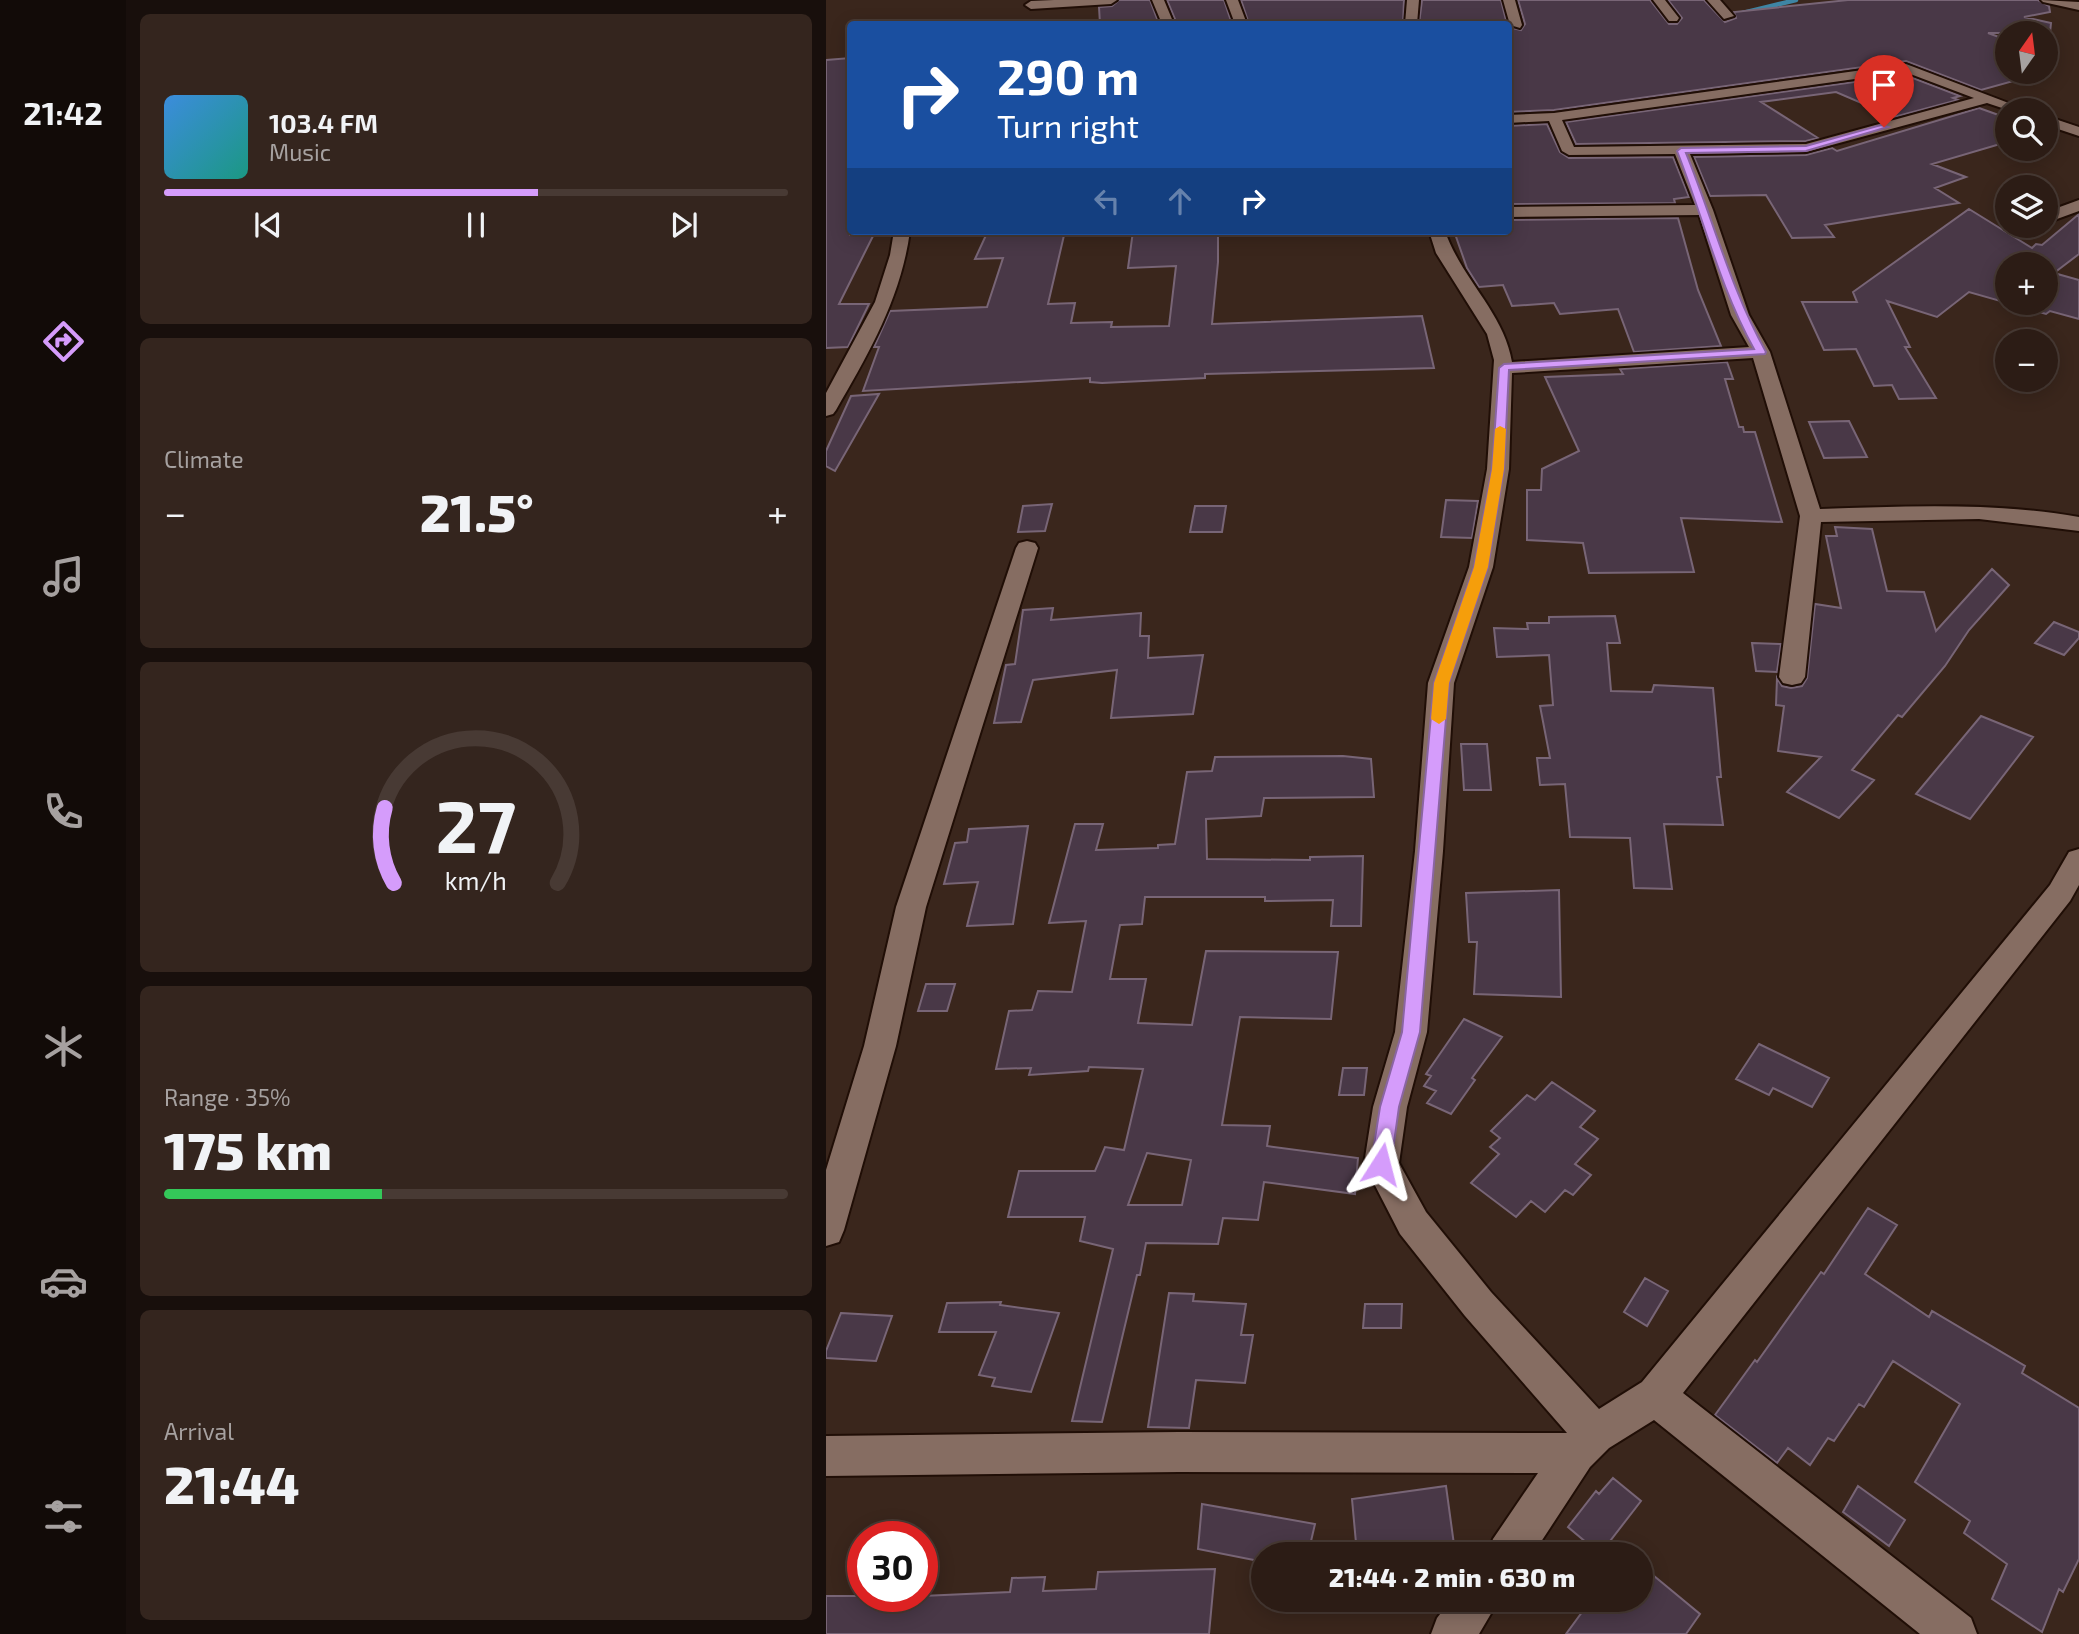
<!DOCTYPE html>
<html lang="en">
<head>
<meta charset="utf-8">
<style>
	body { margin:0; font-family:"Exo 2",sans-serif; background:#34251e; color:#f1f3f6; height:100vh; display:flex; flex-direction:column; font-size:26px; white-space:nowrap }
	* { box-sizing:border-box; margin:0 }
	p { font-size:23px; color:#a6a1a0 }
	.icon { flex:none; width:38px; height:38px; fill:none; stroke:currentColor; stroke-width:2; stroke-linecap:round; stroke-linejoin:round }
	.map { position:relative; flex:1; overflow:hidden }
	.side { display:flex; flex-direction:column; gap:14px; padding:14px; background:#180f0c; width:700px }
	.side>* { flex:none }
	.banner { position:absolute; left:21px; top:21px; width:665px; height:214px; border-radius:7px; box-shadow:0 4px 18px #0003,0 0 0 2px #483a34; background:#1a4fa0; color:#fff; overflow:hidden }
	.needle { width:46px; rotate:14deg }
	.tools { position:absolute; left:1169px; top:21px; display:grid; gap:14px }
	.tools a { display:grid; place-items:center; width:63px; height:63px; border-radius:50%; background:#2c1c15; box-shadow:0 4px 18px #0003,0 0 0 2px #483a34; font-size:35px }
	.speed { position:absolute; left:21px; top:1521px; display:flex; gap:14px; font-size:35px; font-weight:700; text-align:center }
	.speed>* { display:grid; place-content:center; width:91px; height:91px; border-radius:50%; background:#2c1c15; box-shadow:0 4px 18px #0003,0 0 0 2px #483a34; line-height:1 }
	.speed .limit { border:10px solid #d22; background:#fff; color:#111 }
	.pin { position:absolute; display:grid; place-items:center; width:60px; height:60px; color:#fff; margin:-72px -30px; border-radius:50% 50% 50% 0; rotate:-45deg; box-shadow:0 0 7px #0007 }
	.pin .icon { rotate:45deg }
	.me { position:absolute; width:77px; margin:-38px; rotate:9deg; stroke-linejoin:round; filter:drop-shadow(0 0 5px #0008) }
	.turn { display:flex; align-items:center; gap:24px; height:147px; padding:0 35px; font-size:32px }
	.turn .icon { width:91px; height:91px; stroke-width:2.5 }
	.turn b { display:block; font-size:49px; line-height:60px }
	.lanes { display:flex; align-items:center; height:66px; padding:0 35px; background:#0003; justify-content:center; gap:35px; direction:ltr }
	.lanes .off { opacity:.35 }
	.big { font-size:52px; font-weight:800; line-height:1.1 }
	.side .card { flex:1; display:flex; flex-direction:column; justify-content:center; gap:10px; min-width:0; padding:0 24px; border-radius:10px; background:#34251e }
	.side .dial { align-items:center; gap:0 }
	.dial svg { height:182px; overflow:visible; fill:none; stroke:#483a34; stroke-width:7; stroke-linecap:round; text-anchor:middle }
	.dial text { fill:#f1f3f6; stroke:none }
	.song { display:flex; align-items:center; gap:21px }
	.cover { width:84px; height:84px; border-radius:10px; background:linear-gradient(135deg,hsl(210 70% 55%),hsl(170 70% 35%)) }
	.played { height:7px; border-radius:4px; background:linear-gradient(90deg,#d59cfb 60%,#483a34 60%) }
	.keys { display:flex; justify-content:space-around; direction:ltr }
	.heat { display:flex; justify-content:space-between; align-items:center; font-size:38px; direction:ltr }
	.charge { height:10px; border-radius:5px; background:linear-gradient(90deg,#34c759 35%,#483a34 0) }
	.trip { position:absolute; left:425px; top:1542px; width:402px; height:70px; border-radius:35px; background:#2c1c15; box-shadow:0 4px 18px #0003,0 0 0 2px #483a34; font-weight:800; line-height:70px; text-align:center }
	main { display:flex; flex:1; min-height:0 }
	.tabs { display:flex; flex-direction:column; width:126px; justify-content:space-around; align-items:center; background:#120b08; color:#a6a1a0 }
	.tabs .icon { width:49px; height:49px }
	.tabs .active { color:#d59cfb }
	.tabs b { font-size:32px; color:#f1f3f6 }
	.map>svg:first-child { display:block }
</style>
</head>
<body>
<main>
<nav class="tabs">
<b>21:42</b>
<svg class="icon active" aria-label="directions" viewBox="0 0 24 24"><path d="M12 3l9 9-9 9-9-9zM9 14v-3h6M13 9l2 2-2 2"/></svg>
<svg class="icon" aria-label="music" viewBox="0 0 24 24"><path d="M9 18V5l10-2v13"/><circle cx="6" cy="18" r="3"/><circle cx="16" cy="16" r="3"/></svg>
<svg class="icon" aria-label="phone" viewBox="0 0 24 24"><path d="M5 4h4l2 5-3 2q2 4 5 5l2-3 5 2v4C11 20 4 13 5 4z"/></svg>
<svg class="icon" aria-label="climate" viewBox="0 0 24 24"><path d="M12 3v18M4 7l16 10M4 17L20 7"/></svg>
<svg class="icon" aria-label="car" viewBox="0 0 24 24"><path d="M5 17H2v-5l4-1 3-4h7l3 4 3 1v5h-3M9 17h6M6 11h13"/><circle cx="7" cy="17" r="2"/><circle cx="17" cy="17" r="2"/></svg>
<svg class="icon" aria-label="filters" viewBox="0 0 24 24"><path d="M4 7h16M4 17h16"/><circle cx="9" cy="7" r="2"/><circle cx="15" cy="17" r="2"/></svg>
</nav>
<section class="side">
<div class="card">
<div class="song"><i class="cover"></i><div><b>103.4 FM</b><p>Music</p></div></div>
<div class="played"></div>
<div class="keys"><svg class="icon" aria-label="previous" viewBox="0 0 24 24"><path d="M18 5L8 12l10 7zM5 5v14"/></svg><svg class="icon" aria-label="pause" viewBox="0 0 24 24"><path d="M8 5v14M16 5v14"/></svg><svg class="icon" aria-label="next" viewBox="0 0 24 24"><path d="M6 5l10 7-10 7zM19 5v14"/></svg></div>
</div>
<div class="card"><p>Climate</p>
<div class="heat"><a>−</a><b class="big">21.5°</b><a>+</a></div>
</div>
<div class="card dial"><svg viewBox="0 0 100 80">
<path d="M14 69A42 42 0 1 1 86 69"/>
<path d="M14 69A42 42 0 0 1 10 36" stroke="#d59cfb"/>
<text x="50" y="56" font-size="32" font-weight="700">27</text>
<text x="50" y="72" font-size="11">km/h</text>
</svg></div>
<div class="card"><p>Range · 35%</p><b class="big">175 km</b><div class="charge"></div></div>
<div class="card"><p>Arrival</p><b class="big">21:44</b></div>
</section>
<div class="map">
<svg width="1253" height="1634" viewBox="0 0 1253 1634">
	<rect width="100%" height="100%" fill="#3a261c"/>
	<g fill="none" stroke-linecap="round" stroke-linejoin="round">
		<path stroke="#3e85a4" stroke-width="4.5" d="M884,21L970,0
			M0,97L24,95"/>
	</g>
	<path fill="#493847" stroke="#786576" stroke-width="2" fill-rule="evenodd" d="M293,0H324L333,24H274L273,7L286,6Z
		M341,0H398L406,24H351Z
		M415,0H578L577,24H423Z
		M596,0H675L681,24H593Z
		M692,0H824L843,24H851L856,18L842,0H878L899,22L910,18L908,12L1022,0H1212L1223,6L1224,12L1198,17L1225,23L1224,33H1162L1181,40V72L1223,71L1155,90L1080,61L728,110L682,112V27L695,30L699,24Z
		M24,58V235L48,234L13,304H43L22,347L0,348V60Z
		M1079,75L1134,96L1127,98L1132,100L1068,117L1010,92L935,102L992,138L980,141L750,144L740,122Z
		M1153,108L1181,118V142L1106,164L1140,177L1109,188L1133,203L999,225L1008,237L966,238L940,195L884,196L868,157L980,155L1006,148L1011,151Z
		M721,124L734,152L743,158L847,157L863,197L848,199L849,203L682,204V126Z
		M1143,209L1206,248L1210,244L1216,245L1253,214V254L1228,273L1253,280V319L1224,311L1220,314L1143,292L1111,317L1061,301L1084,347H1079L1110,398L1073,399L1066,385L1048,386L1030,349L998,350L976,302H1031L1027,292ZM1181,264H1220V303H1181Z
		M852,218L872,290L895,346L808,352L792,309L734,314L728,303L686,306L677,285L653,287L641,268L628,231H682V220Z
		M180,231H239L222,304L249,303L245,323L286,322L285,327L343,326L350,266L302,268L307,231H392V262L386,324L596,316L608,368L379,374V378L276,383L264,382V378L37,391L53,347H48L64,311L161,307L177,258L149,259L161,233Z
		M901,362L907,379H899L913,427H917L918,432H929L956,522L855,518L868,572L763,573L757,543L701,540V490H715L716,469L753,451L719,377L797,374L794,369Z
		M53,394L9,471L0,466V451L25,396Z
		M1023,421L1041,457L998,458L983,422Z
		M620,500L652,501L646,538L615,537Z
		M226,504L219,531L192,532L197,506Z
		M369,506H400L396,532H364Z
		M1009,527L1046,529L1061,591L1098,592L1110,631L1166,569L1183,585L1143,630L1119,666L1076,717L1072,715L1026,770L1048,780L1013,818L961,792L995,757L952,751L958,706L950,705L951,678L956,686L965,688L976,686L981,678L989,604L1015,608L1000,536H1011Z
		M227,608L225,620L315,613L314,636H323L322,658L377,655L367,714L285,718L291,670L207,680L195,722L168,723L180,665L189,664L197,610Z
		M789,616L794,643H781L785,691L826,692L828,685L887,688L895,777H891L897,825L838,824L846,889L808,888L804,838L744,837L739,784L714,785L711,758H724L714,706L727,705L723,655L671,657L668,628L702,629L701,623H723V617Z
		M1228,622L1253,632V638L1238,655L1209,643Z
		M926,643L955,644L951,672L930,671Z
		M1155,716L1207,737L1144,819L1090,794Z
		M635,744H661L665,790H638Z
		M517,756L545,759L548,797L438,798L435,816L380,819L381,859L484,860V857L537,856L535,926H505L507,900L439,901V897H319L316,924L294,925L284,979H320L312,1023L366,1025L380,951L512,952L505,1019L414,1017L396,1125L444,1126L441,1146L532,1158L529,1194L438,1182L432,1220L397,1218L392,1244L320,1243L314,1275H311L276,1422L246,1421L287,1249L254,1241L259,1217H182L193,1171H269L279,1147L298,1150L317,1069L263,1067L262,1071L203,1075L205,1068L170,1069L183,1011L206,1010L212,991L246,992L260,921L223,923L249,824H277L270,850L332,848V845L349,844L361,772L386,771L389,757ZM321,1153L365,1160L356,1205H302Z
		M202,826L187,924L141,926L152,882L118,884L129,843L141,842L143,829Z
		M733,890L735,997L648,994L651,942H643L640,893Z
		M100,984H129L121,1011H92Z
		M638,1019L676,1037L646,1078L649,1080L625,1114L601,1103L610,1091L598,1086L605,1076L600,1074Z
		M933,1044L1003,1078L986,1107L947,1088L943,1095L910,1079Z
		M517,1068H541L538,1095H513Z
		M726,1082L769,1111L754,1127L772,1139L749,1164L765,1175L747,1195L739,1190L719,1212L705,1201L690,1217L645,1183L673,1154L664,1147L674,1138L665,1131L701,1095L709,1100Z
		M1042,1208L1071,1225L1039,1274L1103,1317L1106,1311L1199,1366L1196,1373L1253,1408V1559L1237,1592L1233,1589L1216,1632L1166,1599L1181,1564L1138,1533L1144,1521L1089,1482L1134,1404L1067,1361L1038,1407L1033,1404L1008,1441L1002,1438L984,1465L962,1448L951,1463L889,1415L929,1360L931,1362L995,1272L998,1274Z
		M819,1278L842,1291L821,1326L798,1312Z
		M343,1293L368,1294L367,1301L420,1304L415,1335H427L419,1383L370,1380L363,1428L322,1427Z
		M175,1302L174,1305L233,1313L205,1392L166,1386L169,1378L153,1375L170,1332H113L121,1303Z
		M539,1304H576L575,1328H537Z
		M15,1313L66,1316L50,1361L0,1358V1351Z
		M787,1478L815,1501L774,1554L742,1527L770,1491L773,1494Z
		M620,1486L629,1552L531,1554L526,1499Z
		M1032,1486L1079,1520L1063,1546L1017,1512Z
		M376,1504L489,1524L482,1554H438V1562L372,1549Z
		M816,1566L874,1614L860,1634H740L765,1600H816Z
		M389,1569L383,1634H0V1596H96L184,1592L186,1578L219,1577L217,1591L270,1589L272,1572Z"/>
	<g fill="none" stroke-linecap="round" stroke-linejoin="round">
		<defs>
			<path id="minor" d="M228,0H291L285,4L205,9L199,5L205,1Z
				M326,0H338L348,24H336Z
				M400,0H412L421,24H409Z
				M581,0H593L591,24H579Z
				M677,0H689L696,25L694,28L684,25Z
				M827,0H839L853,18L851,21H843Z
				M881,0H894L908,16L898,19Z
				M1215,0L1253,2V10L1217,2Z
				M1080,64L1201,110H1182L1161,103L980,152L864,154L887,210L923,315L944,352L994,509C1081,506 1167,502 1253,517V531L1153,519L995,522L979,677L975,683L966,685L957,683L953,677L974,516L927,358L686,373L683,469L667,567L628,683L617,851L601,1032L581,1107L573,1163L600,1212L665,1292L773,1409L816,1382L1224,885L1243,852L1253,849V885L1244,901L857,1393L1145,1618L1151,1634H1094L828,1420L783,1448L764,1467L707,1554H661L667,1539L712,1473L353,1472L0,1476V1436L353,1432L741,1433L639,1316L574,1234L538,1164L547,1107L569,1032L589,851L602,683L643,567L661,469L668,360L661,334L610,253L603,231H619C635,278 678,313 686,362L923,347L905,315L873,215L682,217V207L869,205L849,154L743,155L736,151L723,121L682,123V115L728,113ZM1079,72L1148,98L980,144L748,147L736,120Z
				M1220,116L1253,127V136L1220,125Z
				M1253,200V211L1220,223V212Z
				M68,231H84C75,298 43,353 10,410L7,414L0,416V393L49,302L64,255Z
				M201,541L209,543L212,548L100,907L70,1046L18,1230L13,1242L0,1246V1170L38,1046L70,907L190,548L193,543Z
				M625,1600H673L653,1634H605L611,1618Z"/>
		</defs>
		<use href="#minor" stroke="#200e06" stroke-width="4"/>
		<use href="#minor" fill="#866d62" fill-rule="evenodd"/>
	</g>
	<path fill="#d59cfb" stroke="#8a65a3" stroke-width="2" d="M1055,125L1062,127L980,151L860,153C887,219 905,290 940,352L939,354L683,370L678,469L662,567L623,683L594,1032L573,1107L565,1164L562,1171L555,1173L548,1171L545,1164L554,1107L576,1032L608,683L648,567L666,469L673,368L678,364L928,349C894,288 877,217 851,151L855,148L980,146Z"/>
	<path fill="#f59e0b" d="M674,426L680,429L678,469L662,567L623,683L620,719L613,724L605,719L608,683L648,567L666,469L669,429Z"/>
</svg>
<div class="tools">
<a><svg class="needle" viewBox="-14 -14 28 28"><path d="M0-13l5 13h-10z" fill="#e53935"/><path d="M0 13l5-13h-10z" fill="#a6a1a0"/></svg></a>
<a><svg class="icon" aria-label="search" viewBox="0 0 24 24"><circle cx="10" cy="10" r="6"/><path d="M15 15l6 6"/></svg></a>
<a><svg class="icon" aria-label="layers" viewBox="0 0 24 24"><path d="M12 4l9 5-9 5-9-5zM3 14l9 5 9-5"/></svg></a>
<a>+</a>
<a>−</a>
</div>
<div class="speed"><div class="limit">30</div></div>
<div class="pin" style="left:1058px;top:127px;background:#d93025"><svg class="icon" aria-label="arrive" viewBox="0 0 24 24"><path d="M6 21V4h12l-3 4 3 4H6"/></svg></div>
<svg class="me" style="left:555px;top:1164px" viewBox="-20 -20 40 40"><path d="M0-17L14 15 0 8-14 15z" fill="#d59cfb" stroke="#fff" stroke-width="4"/></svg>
<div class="trip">21:44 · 2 min · 630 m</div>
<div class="banner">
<div class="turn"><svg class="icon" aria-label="right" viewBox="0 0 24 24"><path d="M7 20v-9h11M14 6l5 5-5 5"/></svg><div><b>290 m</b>Turn right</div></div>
<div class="lanes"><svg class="icon off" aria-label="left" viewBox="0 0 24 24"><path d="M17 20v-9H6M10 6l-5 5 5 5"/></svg><svg class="icon off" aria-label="ahead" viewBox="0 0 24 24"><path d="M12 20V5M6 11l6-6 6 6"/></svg><svg class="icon" aria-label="right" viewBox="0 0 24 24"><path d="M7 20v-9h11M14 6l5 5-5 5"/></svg></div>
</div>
</div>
</main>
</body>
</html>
